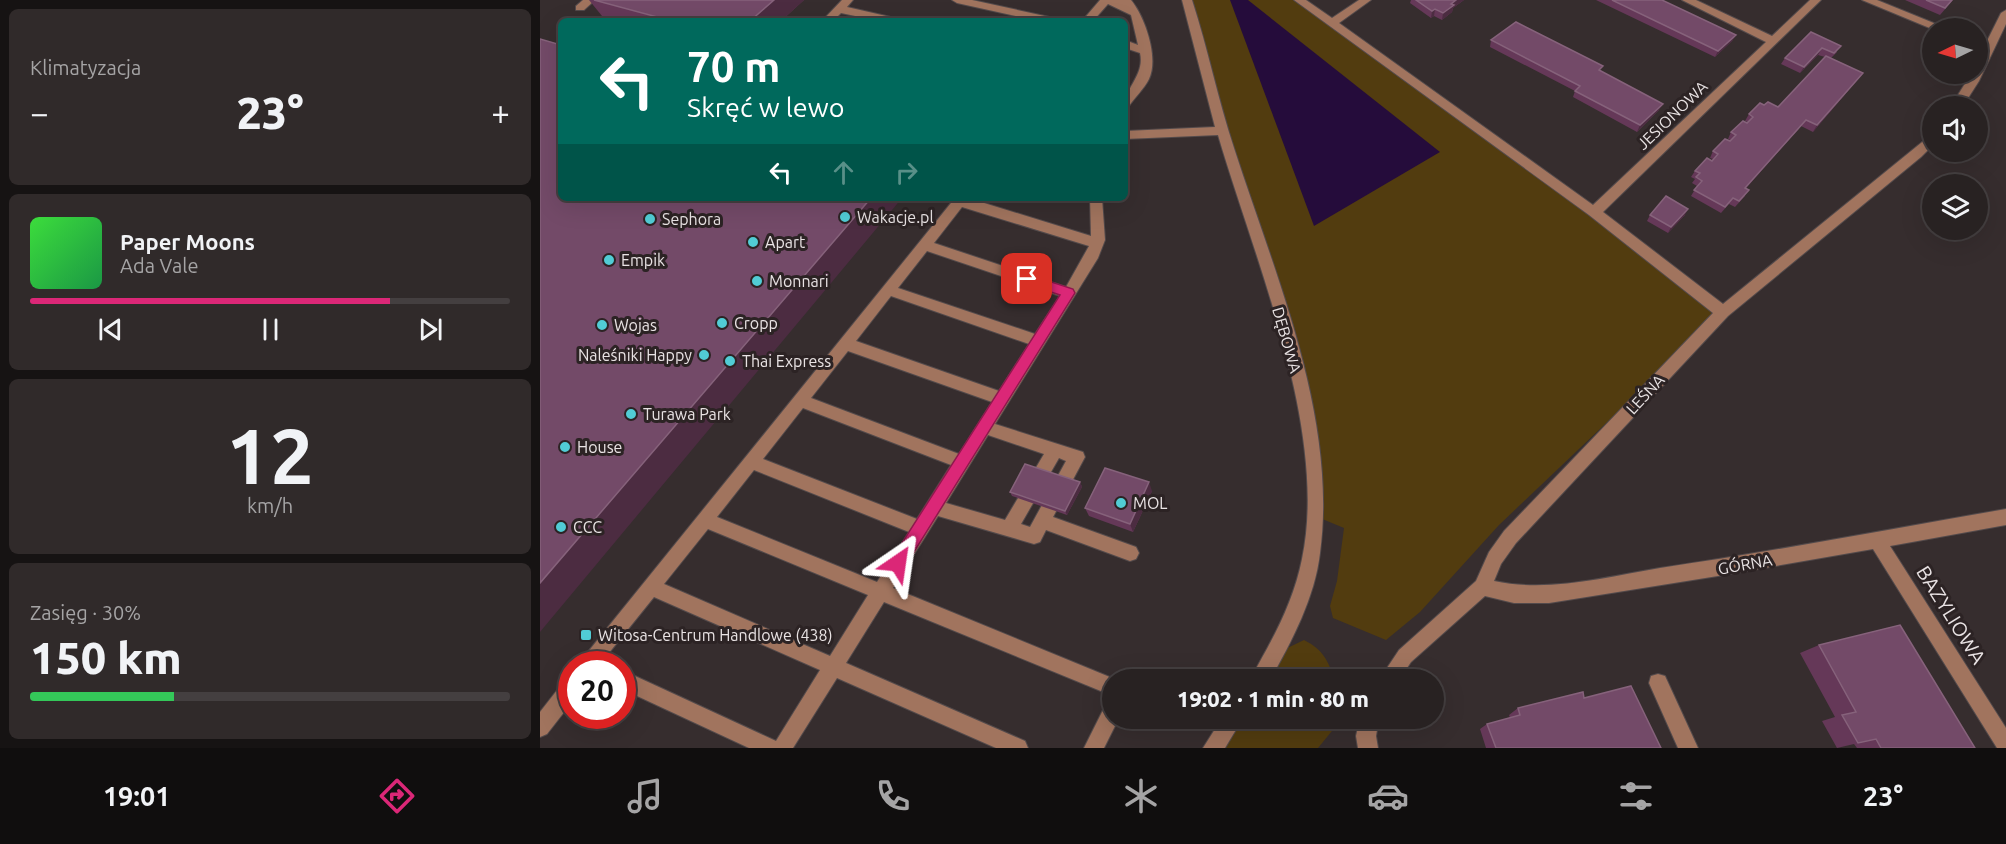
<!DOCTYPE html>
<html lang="pl">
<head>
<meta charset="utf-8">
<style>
	body { margin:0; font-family:Ubuntu,sans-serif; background:#302a2a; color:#f1f3f6; height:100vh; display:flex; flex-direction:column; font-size:22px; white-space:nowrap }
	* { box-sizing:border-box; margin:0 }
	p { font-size:20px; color:#a5a4a5 }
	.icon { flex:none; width:33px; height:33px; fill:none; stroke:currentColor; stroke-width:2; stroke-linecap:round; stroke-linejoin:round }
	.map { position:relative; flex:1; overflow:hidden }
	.drawer { display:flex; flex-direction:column; gap:9px; padding:9px; background:#161313; width:540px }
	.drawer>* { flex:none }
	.top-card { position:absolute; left:18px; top:18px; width:570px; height:183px; border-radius:9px; box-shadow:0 6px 24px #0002,0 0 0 2px #443f40; background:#00695c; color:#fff; overflow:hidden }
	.needle { width:39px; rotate:265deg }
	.fabs { position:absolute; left:1382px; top:18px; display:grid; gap:12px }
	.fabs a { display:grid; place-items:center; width:66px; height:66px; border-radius:50%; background:#282222; box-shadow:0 6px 24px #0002,0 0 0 2px #443f40; font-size:30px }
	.speed { position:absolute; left:18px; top:651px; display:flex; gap:12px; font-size:30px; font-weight:700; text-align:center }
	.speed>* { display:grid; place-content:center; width:78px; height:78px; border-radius:50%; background:#282222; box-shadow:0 6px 24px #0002,0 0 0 2px #443f40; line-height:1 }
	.speed .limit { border:9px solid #d22; background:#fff; color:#111 }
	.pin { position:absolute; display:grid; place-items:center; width:51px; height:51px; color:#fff; margin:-26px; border-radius:12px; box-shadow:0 3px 9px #0006 }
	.me { position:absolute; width:66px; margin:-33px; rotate:32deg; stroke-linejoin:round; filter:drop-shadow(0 0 4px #0008) }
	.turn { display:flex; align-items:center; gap:21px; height:126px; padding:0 30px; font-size:27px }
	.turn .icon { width:78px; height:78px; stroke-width:2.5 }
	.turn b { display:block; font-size:42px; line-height:51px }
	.lanes { display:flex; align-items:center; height:57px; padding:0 30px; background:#0003; justify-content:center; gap:30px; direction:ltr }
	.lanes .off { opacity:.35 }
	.big { font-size:45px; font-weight:800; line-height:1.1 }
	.drawer .card { flex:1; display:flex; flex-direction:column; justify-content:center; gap:9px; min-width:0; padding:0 21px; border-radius:9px; background:#302a2a }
	.drawer .dial { align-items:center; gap:0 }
	.dial b { font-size:78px; line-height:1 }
	.song { display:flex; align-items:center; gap:18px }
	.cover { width:72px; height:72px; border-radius:9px; background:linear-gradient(135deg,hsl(120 70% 55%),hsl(140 70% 35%)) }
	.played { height:6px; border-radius:3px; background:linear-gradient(90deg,#db2777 75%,#443f40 75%) }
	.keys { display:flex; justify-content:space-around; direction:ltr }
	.heat { display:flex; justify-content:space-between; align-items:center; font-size:33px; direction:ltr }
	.charge { height:9px; border-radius:4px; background:linear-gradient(90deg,#34c759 30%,#443f40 0) }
	.trip { position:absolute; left:562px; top:669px; width:342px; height:60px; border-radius:30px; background:#282222; box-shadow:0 6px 24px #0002,0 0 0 2px #443f40; font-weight:800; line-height:60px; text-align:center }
	.tabs { display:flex; height:96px; justify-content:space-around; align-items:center; background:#100e0e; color:#a5a4a5 }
	.tabs .icon { width:42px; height:42px }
	.tabs .active { color:#db2777 }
	.tabs b { font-size:27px; color:#f1f3f6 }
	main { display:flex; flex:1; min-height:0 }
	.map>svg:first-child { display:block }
</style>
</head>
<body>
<main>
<section class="drawer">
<div class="card"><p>Klimatyzacja</p>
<div class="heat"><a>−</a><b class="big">23°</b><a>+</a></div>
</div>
<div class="card">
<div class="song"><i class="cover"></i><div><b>Paper Moons</b><p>Ada Vale</p></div></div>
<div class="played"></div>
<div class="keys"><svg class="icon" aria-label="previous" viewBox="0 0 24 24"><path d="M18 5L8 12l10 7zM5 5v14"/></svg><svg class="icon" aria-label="pause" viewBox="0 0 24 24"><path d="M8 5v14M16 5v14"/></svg><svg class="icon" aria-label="next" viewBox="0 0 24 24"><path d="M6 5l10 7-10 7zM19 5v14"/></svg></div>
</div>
<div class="card dial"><b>12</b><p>km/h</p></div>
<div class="card"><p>Zasięg · 30%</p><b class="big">150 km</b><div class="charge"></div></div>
</section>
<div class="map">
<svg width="1466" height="748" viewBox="0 0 1466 748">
	<rect width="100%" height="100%" fill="#362d2e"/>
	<path fill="#523c0f" d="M647,0H759L1183,312L959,525L880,612L846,640L793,618L790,606L797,581L804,528L775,516L773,438Z
		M764,640C784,650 787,660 795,679L720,680L735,654Z
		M694,719H798L796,726L778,748H673Z"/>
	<path fill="#250c3b" d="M690,0H708L900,152L774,226Z"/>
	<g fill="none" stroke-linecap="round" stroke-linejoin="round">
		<defs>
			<path id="minor" d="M43,0H55L44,10H36V6Z
				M302,0H313L307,7L355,18L360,21H339L301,13L293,21H282Z
				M412,0H432L514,18L519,21H498L417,3Z
				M560,0H591C605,17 619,58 609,79C604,89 595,97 589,106L585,107C585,86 605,75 600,53L585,48V40L598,45L591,15L568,4L553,21H542Z
				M642,0H652C668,49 678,100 694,148C735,275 798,418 780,553C775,597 752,641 730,680H711C716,667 724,655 730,643C744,617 756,589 762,559C789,431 714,258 678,135L585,139V131L675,127Z
				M754,0H766L792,18L819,0H831L799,23L1053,205L1226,42L1142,0H1156L1232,36L1270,0H1281L1063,212L1183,304L1392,134V146L1381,157L1188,316L976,543L961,564L954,581C1008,593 1066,577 1120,568C1236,551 1351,529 1466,509V525L1350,546L1466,728V748H1457L1333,549L1184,575L1009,603H974L945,596L871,662L859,680H839L859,650L936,581L949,552L964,531L1173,313L1049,215Z
				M1322,0H1337L1406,28L1392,29Z
				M1466,10V24L1439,81L1423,106H1411L1431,74H1437V61L1461,13Z
				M415,198H428L551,236L550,198H562L565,240L558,258L455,424L543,452L545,457L513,517L596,547L599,553L596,559L590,561L506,530L500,542L494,544L398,516L353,588L577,680H573V696L344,602L306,663L485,741L488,748H456L297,678L253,748H209L82,689V670L236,741L280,670L114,597L60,664H40L43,658ZM422,207L549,246L526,287L394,243ZM387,251L520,296L495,334L358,288ZM351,296L489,344L459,391L316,341ZM308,351L452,402L419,454L271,398ZM263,408L411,465L377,519L223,459ZM448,435L504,454L465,520L406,503ZM519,458L526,461L490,527L481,524ZM214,470L369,532L337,582L177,517ZM168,529L328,595L290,656L124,584Z
				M1118,674L1125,676L1158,748H1138L1109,683L1111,676Z
				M32,678V702L7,734L0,737V712L25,680Z
				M573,702V718H579L564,748H544L566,704Z
				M682,718H703L685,748H663Z
				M820,718H839L836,736L838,748H818L816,736Z"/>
		</defs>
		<use href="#minor" stroke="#534a4b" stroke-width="2"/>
		<use href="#minor" fill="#a1745e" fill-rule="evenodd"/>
	</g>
	<path fill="#653858" d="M49,0H264L241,21H79L62,16Z
		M871,0H924L913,8L912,12L902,20L894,16L891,18L870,3Z
		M1056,0H1122L1196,35L1192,41L1175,57Z
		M1365,0H1413L1400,15Z
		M1271,32L1297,52L1291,58L1323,73L1318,79L1273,132L1261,126L1206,188L1205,196L1195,207L1189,204L1181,213L1151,196L1157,186L1152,183L1155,179L1151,177L1155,171L1173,159L1170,158L1173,151L1191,140L1188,139L1191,132L1207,123L1208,122L1205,121L1209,114L1224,105L1238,107L1285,57L1278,55L1260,73L1241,64L1245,58Z
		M951,40L1061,71L1119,110L1097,132L1033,97L1035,91L950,47Z
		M1110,215H1145L1128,233L1107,221Z
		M540,482L542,487L527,515L472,496L470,492Z
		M612,491L593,532L549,516L545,508Z
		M1279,645L1435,748H1317L1314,744L1297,748L1282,721L1295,717L1260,653Z
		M1044,698L1121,748H946L940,729L947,724L970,718L969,715L978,708Z"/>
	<path fill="#4c2c41" d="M234,0H264L241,21H210Z
		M916,0H924L913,8L912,12L902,20L903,13L911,4Z
		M895,9L894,16L891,18L892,11Z
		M1196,35L1192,41L1175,57L1178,51Z
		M1282,48L1278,55L1260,73L1264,67Z
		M1323,73L1318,79L1273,132L1277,125Z
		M1123,104L1119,110L1097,132L1100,125Z
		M1266,120L1261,126L1201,194L1205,188Z
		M331,198H362L0,632V583Z
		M1148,209L1145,215L1128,233L1131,227Z
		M540,482L542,487L527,515L525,511Z
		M609,482L612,491L593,532L590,524Z"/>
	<path fill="#734a68" stroke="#86627b" stroke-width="1.5" d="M54,0H234L210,21H132Z
		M876,0H916L911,4L914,5L903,13L895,9L892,11Z
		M1072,0H1122L1196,35L1178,51Z
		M1386,0H1412L1405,8Z
		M976,22L1063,66L1059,70L1123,104L1100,125L1035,91L1040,86L951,40Z
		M1271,32L1301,46L1294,53L1282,48L1264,67L1245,58Z
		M0,39L21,45V198H331L0,583Z
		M1286,56L1323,73L1277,125L1266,120L1205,188L1209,190L1199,201L1193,198L1185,207L1154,190L1162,181L1156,177L1160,173L1155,171L1167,158L1172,161L1178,154L1173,151L1185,139L1190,141L1196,135L1191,132L1203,121L1207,123L1213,117L1209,114L1220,103L1224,105L1228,102L1238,107Z
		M1126,196L1148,209L1131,227L1110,215Z
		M485,464L540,482L525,511L470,492Z
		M565,468L609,482L590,524L545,508Z
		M1360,625L1435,748H1341L1336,739L1318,743L1302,715L1316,712L1279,645Z
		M1091,686L1121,748H956L947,724L980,715L978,708L1043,692L1044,698Z"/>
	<path fill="#db2777" stroke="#8e194d" stroke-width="1.5" d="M487,274L533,289L535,293L364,568L358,570L353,568L350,563L353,557L520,295L483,283L481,279Z"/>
	<g fill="#51ccd5" stroke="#2c2324" stroke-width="2">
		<circle cx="305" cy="217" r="6"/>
		<circle cx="110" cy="219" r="6"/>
		<circle cx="213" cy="242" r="6"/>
		<circle cx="69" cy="260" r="6"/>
		<circle cx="217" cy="281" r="6"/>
		<circle cx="182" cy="323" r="6"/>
		<circle cx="62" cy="325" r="6"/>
		<circle cx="164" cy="355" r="6"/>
		<circle cx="190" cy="361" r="6"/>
		<circle cx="91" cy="414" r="6"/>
		<circle cx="25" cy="447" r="6"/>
		<circle cx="581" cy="503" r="6"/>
		<circle cx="21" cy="527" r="6"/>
		<rect x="40" y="629" width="12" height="12" rx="3"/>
	</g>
	<g text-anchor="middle" stroke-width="6" stroke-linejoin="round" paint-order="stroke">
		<g font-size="16" fill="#e9e3e4" stroke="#2c2324">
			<text transform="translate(1132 115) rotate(-44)" y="6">JESIONOWA</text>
			<text transform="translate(747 340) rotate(74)" y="6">DĘBOWA</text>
			<text transform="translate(1105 394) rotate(-47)" y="6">LEŚNA</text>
			<text transform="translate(1205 564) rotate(-10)" y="6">GÓRNA</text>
		</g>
		<g font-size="16" fill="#e9e3e4" stroke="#2c2324" text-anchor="start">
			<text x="317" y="223">Wakacje.pl</text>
			<text x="122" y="225">Sephora</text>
			<text x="225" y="248">Apart</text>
			<text x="81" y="266">Empik</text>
			<text x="229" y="287">Monnari</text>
			<text x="194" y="329">Cropp</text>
			<text x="74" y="331">Wojas</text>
			<text x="152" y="361" text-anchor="end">Naleśniki Happy</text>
			<text x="202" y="367">Thai Express</text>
			<text x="103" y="420">Turawa Park</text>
			<text x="37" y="453">House</text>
			<text x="593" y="509">MOL</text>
			<text x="33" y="533">CCC</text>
			<text x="58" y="641">Witosa-Centrum Handlowe (438)</text>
		</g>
		<g font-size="20" fill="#e9e3e4" stroke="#2c2324">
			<text transform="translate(1411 615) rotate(58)" y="7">BAZYLIOWA</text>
		</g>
	</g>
</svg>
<div class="fabs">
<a><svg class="needle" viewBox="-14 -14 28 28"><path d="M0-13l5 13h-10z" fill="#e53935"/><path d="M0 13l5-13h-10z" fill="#a5a4a5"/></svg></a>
<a><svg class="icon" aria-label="sound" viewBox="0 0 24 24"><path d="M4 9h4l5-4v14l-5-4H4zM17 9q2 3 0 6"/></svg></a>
<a><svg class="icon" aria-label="layers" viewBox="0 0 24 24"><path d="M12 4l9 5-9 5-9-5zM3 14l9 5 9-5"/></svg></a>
</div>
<div class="speed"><div class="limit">20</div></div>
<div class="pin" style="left:487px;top:279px;background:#d93025"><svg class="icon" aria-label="arrive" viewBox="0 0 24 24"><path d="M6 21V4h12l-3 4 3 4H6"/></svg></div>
<svg class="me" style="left:358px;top:563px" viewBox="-20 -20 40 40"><path d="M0-17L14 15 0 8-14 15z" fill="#db2777" stroke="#fff" stroke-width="4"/></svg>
<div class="trip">19:02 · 1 min · 80 m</div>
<div class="top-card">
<div class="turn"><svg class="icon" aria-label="left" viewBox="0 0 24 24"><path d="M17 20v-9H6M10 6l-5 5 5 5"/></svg><div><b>70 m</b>Skręć w lewo</div></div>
<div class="lanes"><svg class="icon" aria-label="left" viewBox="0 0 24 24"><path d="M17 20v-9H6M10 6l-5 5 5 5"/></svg><svg class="icon off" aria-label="ahead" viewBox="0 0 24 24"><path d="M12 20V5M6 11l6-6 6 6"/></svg><svg class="icon off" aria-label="right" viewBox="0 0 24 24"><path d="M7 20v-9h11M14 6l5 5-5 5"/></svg></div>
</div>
</div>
</main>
<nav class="tabs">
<b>19:01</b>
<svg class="icon active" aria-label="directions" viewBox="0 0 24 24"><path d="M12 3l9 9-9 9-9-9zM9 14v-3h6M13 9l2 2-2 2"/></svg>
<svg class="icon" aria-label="music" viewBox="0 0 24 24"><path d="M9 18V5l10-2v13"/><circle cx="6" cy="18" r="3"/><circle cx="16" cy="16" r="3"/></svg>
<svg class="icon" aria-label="phone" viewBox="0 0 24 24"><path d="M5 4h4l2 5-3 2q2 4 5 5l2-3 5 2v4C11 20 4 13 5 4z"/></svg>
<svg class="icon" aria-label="climate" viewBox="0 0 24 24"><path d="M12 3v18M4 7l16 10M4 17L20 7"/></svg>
<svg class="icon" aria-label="car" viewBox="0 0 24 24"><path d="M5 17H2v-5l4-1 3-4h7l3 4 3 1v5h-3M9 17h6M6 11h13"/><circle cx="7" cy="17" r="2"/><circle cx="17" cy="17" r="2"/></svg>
<svg class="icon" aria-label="filters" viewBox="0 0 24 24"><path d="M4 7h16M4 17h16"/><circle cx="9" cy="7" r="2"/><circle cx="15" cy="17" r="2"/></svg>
<b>23°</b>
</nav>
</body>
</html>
